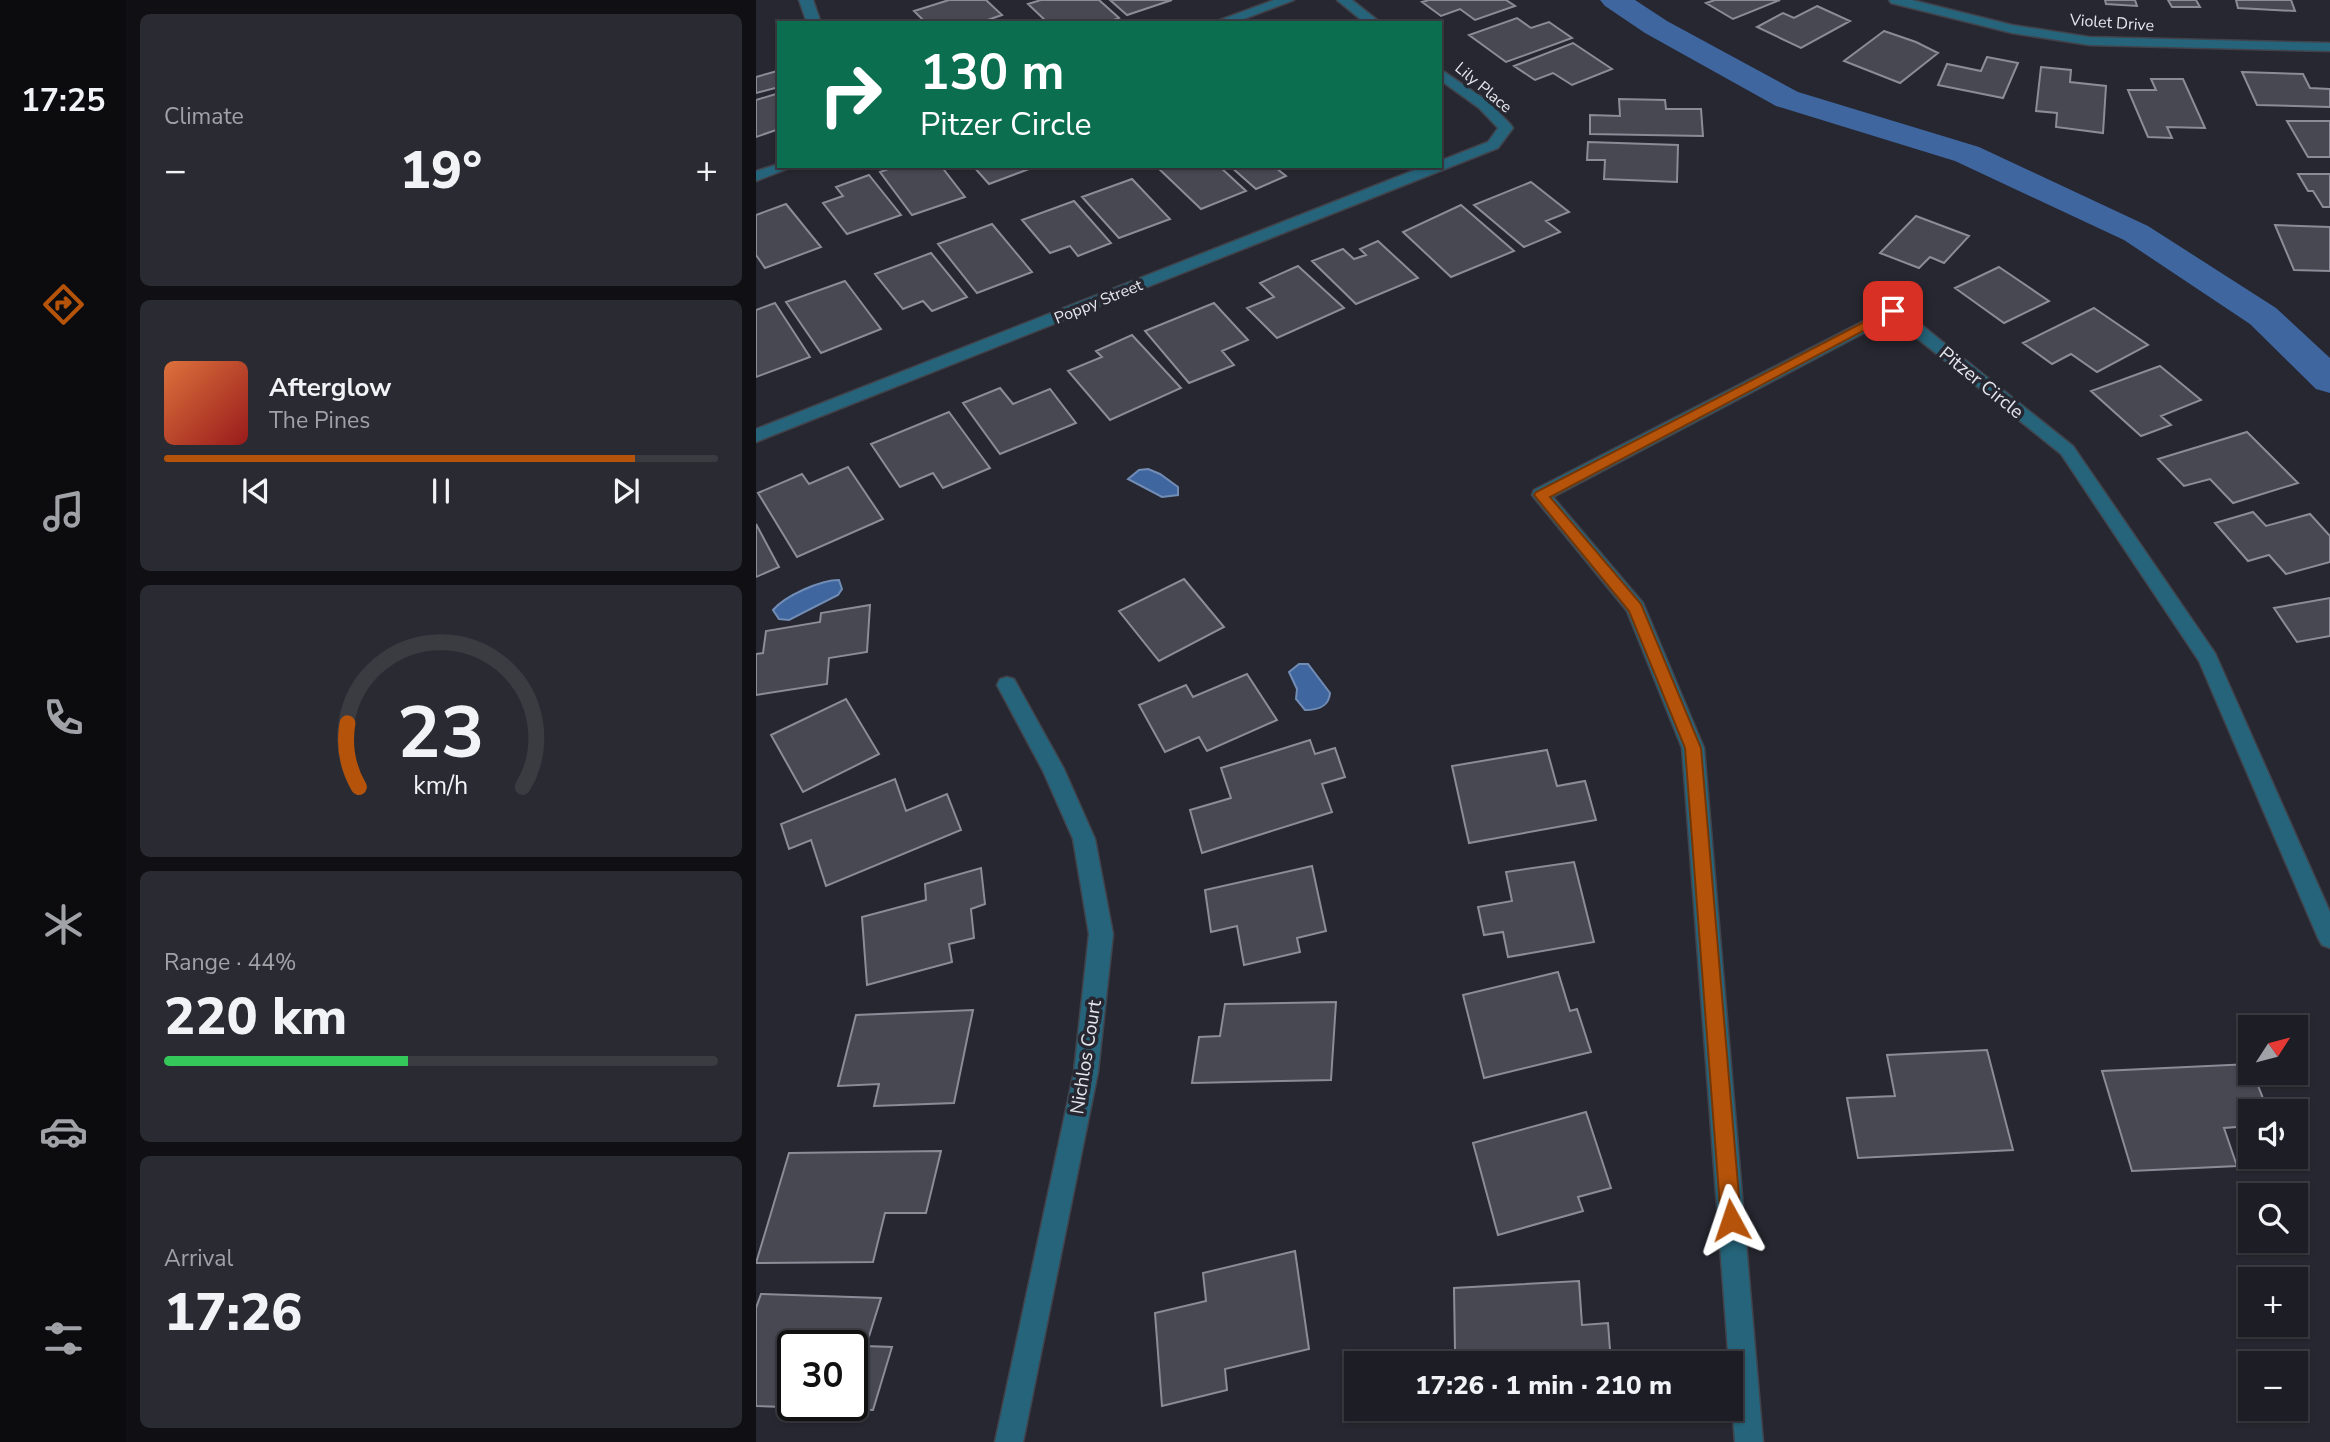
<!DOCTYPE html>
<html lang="en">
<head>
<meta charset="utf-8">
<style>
	body { margin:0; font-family:"Nunito Sans",sans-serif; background:#2a2a32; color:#f1f3f6; height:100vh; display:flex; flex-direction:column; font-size:26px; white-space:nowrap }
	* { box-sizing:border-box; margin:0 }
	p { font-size:23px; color:#a0a2a7 }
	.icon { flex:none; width:38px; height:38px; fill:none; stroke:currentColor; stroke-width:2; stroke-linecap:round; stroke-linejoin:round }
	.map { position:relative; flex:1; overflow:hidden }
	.side { display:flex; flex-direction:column; gap:14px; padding:14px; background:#101014; width:630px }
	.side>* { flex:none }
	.banner { position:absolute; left:21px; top:21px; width:665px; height:147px; border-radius:0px; box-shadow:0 2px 5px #0004,0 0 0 2px #3b3b42; background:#0b6e4f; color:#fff; overflow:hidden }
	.needle { width:46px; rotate:54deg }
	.tools { position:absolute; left:1482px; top:1015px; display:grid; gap:14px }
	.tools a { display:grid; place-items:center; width:70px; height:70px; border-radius:0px; background:#1d1d25; box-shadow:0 2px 5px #0004,0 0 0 2px #3b3b42; font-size:35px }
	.speed { position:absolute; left:21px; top:1330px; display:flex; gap:14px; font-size:35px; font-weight:700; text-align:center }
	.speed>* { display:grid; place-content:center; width:91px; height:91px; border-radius:50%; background:#1d1d25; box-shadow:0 2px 5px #0004,0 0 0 2px #3b3b42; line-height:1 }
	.speed .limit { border:4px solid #111; border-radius:10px; background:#fff; color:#111 }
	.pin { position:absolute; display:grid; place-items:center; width:60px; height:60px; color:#fff; margin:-30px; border-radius:14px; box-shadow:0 4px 10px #0006 }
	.me { position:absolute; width:77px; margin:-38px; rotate:355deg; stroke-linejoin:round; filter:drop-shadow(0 0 5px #0008) }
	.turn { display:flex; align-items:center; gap:24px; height:147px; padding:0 28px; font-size:32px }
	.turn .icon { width:91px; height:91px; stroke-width:2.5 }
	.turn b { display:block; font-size:49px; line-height:60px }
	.big { font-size:52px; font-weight:800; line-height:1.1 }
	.side .widget { flex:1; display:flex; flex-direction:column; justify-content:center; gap:10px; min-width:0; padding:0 24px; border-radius:10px; background:#2a2a32 }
	.side .dial { align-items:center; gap:0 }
	.dial svg { height:182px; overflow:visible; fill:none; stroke:#3b3b42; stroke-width:7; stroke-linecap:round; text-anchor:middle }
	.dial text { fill:#f1f3f6; stroke:none }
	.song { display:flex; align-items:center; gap:21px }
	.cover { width:84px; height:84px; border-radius:10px; background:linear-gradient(135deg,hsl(20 70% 55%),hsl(0 70% 35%)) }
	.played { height:7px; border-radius:4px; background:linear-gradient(90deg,#b45309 85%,#3b3b42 85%) }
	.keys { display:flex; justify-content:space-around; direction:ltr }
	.heat { display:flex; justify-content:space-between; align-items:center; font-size:38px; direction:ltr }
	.charge { height:10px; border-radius:5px; background:linear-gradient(90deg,#34c759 44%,#3b3b42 0) }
	.trip { position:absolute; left:588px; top:1351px; width:399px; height:70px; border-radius:0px; background:#1d1d25; box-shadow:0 2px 5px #0004,0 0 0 2px #3b3b42; font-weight:800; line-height:70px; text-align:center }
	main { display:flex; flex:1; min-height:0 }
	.dock { display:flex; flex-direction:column; width:126px; justify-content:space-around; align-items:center; background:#0c0c0f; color:#a0a2a7 }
	.dock .icon { width:49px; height:49px }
	.dock .active { color:#b45309 }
	.dock b { font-size:32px; color:#f1f3f6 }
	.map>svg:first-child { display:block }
</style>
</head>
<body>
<main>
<nav class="dock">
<b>17:25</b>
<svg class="icon active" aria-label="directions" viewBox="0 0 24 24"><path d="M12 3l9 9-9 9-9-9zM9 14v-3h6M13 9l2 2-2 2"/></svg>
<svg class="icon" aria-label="music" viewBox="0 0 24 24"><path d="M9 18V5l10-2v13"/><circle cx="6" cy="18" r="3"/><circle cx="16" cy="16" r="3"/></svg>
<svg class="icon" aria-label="phone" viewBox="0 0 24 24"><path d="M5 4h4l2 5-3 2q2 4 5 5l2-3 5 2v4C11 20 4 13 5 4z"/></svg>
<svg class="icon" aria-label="climate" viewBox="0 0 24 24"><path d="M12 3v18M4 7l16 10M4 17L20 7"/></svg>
<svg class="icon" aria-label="car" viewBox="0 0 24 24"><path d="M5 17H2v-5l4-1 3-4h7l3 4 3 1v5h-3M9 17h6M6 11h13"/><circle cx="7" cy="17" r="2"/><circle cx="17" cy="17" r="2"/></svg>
<svg class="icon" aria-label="filters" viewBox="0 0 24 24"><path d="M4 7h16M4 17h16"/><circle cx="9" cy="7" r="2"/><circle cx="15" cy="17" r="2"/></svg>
</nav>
<section class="side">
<div class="widget"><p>Climate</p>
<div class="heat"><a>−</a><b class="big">19°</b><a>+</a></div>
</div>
<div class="widget">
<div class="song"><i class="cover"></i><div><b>Afterglow</b><p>The Pines</p></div></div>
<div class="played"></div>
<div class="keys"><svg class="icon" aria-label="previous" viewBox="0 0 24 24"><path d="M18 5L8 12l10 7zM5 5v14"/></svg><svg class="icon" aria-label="pause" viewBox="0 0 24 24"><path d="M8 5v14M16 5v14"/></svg><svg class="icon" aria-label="next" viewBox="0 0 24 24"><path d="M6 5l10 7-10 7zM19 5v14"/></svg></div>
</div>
<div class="widget dial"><svg viewBox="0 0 100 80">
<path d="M14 69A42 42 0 1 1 86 69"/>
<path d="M14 69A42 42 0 0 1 9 41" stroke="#b45309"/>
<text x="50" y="56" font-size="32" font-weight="700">23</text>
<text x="50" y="72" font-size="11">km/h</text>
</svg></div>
<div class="widget"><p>Range · 44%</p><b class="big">220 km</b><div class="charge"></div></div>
<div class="widget"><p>Arrival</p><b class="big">17:26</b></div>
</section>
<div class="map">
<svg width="1574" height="1442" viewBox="0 0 1574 1442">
	<rect width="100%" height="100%" fill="#272731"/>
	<path fill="#3f669e" stroke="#718cb5" stroke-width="2" d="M392,469L404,474L422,487V495L406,497L372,479L383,470Z
		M83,580L86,589L82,595L33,620L23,619L17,610C29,596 64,580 83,580Z
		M543,664H552L574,693C573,707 562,710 549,710L540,699L541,689L533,672Z"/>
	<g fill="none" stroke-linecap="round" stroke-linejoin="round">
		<path fill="#3f669e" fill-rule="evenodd" d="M844,0H879L911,21L1042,92L1223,147L1392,226L1520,308L1574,358V393L1560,389L1494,324L1368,240L1199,161L1020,106L889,33L849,6Z"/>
	</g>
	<path fill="#484853" stroke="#8b8c98" stroke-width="2" fill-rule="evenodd" d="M193,0H230L246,15L223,23H170L158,11Z
		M285,0H343L363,18L350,23H292L272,4Z
		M354,0H416L371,15Z
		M673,0H750L759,6L719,20L704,9L685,16L666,2Z
		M959,0H1024L977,19L950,3Z
		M1349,0H1379L1381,6L1350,4Z
		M1412,0H1440L1444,7H1416Z
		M1480,0H1535L1539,11L1482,8Z
		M1061,6L1094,21L1045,48L1001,27L1027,13L1038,18Z
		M761,18L775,28L793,22L816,38L750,62L713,35Z
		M1128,31L1160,42L1182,53L1144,83L1088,61Z
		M817,43L856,69L816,85L797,73L779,80L758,66Z
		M1231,57L1262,63L1247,98L1182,85L1191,64L1225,71Z
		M1285,67L1315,70L1314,82L1350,86L1347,133L1300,127L1301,113L1280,111Z
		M21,71L23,87L0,93V77Z
		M1486,72L1547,74L1554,88L1574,89V107L1501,105Z
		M1395,79H1427L1449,128L1411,127L1416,138L1392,137L1372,90H1400Z
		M23,93V129L0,137V100Z
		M863,99L909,100L910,109H945L947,136L834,134V115L864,116Z
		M1531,121H1574V157H1552Z
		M832,142L922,145L921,182L848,179L849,160H831Z
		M141,166H185L209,197L156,215L124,172Z
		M217,166H281L233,184Z
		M400,166H463L490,191L445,209Z
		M474,166H524L520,168L530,176L500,189Z
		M1542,174H1574V207H1567L1557,191H1552Z
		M113,175L145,215L91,234L67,203L87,196L80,187Z
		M376,179L414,219L363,238L326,197Z
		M775,182L813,212L790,221L804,232L768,247L718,205Z
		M318,201L355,243L322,256L314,246L294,253L266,220Z
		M30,204L65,247L9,268L0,255V215Z
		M705,205L758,251L695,277L647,232Z
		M1160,216L1213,236L1188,263L1174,257L1163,268L1124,253Z
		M236,224L276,272L221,293L182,244Z
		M1519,225L1574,227V271L1538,270Z
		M622,241L662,278L600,304L556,261L587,249L598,259L610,255L604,249Z
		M175,253L211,297L176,311L167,301L147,309L119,274Z
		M542,266L588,308L521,338L491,308L518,297L504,283Z
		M1243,267L1293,301L1248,323L1199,288Z
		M89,281L125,329L65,353L30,302Z
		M19,303L54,357L0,377V310Z
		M458,303L492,340L466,351L478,365L433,383L389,331Z
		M1338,308L1392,345L1341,372L1315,354L1296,364L1267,343Z
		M376,335L425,388L354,420L312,371L346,357L340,351Z
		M1404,366L1445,400L1405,416L1415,425L1385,436L1335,391Z
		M244,388L257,404L294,389L320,423L244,454L207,403Z
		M193,412L234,468L187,488L177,473L144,487L115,444Z
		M1491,432L1542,483L1477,503L1454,479L1428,486L1402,459Z
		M92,467L127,519L41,557L2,493L46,474L53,484Z
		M1497,512L1510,526L1554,514L1574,536V562L1530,574L1513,555L1492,561L1459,523Z
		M0,524L23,567L0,577Z
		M428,579L468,627L403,661L363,611Z
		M1574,598V636L1541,642L1518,608Z
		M114,605L111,652L73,658L71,684L0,695V654L7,653L10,631L64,622L65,613Z
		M491,674L521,720L451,751L443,737L409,752L383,705L430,685L437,697Z
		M90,699L123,754L47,792L15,735Z
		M554,740L559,754L579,748L589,777L566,784L576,812L446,853L434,810L475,798L465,768Z
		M791,750L801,786L829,781L840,820L713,843L696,766Z
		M139,779L150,811L191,794L205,830L70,886L55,840L33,849L25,824Z
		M818,862L838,942L752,957L747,932L728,935L722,907L756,901L750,872Z
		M556,866L570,931L541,938L544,952L488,965L481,926L455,932L449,890Z
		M225,868L229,904L215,909L218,938L193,944L196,962L111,985L106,917L170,900L169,884Z
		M802,972L814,1011L821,1009L835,1052L728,1078L707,995Z
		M580,1002L575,1080L436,1083L443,1037L464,1036L469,1004Z
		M217,1010L198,1103L118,1106L123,1084L82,1086L100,1015Z
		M1231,1050L1257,1150L1102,1158L1091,1098L1139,1096L1131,1055Z
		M1494,1064V1073H1497L1512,1111H1494V1126L1468,1128L1481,1166L1376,1171L1346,1071Z
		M830,1112L855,1188L822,1197L827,1211L742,1235L717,1143Z
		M185,1151L170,1213H129L117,1262L0,1263L33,1153Z
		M539,1251L553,1349L469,1369L471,1390L406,1406L399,1313L450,1301L447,1273Z
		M823,1281L826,1325L852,1323L855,1363H669V1353L699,1351L698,1288Z
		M5,1294L125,1298L110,1346L136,1347L117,1410L0,1406V1308ZM37,1346H96V1405H37Z"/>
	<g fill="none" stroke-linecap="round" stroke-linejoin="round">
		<defs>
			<path id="minor" d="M43,0H57L65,23H51Z
				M518,0H538L477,23H456Z
				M581,0H596L625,23H609Z
				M1133,0H1156L1256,25L1333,37L1574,43V51L1333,45L1256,33L1135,3Z
				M684,69L733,102L755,125L757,128L742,148L0,442V429L669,166H684V161L732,142L742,128L723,108L684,80Z
				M23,164V166H38L0,181V171Z
				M1137,306L1143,307L1317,446L1459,653L1574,912V948L1566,945L1562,938L1443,661L1305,454L1136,318L797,497L887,603L948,748L1007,1442H979L926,748L871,611L776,495L778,490Z
				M251,677L258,679L308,769L339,839L357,934L342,1072L267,1442H239L318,1072L333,934L317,839L287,771L241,685L244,679Z"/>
		</defs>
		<use href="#minor" stroke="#42424b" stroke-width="3"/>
		<use href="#minor" fill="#25647a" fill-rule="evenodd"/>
	</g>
	<path fill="#b45309" stroke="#753606" stroke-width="2" d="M1137,307L1143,311L1141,313L794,497L885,604L945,748L985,1220L982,1227L975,1230L968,1227L965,1220L929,748L873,611L778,495L780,492Z"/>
	<g text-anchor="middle" stroke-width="7" stroke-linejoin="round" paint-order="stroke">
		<g font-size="16" fill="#e5e6ec" stroke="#272731">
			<text transform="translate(1356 22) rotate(4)" y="6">Violet Drive</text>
			<text transform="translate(728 87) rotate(40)" y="6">Lily Place</text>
			<text transform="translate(342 301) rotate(-22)" y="6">Poppy Street</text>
		</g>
		<g font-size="19" fill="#e5e6ec" stroke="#272731">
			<text transform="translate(1226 382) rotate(39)" y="7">Pitzer Circle</text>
			<text transform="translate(329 1057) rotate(-81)" y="7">Nichlos Court</text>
		</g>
	</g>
</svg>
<div class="tools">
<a><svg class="needle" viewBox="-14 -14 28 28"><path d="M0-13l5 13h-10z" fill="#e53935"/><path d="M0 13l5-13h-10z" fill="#a0a2a7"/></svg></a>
<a><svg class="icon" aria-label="sound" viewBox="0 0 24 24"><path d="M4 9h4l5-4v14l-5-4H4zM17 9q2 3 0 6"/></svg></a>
<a><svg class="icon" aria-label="search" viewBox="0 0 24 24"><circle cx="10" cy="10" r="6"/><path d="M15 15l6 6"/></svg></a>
<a>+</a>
<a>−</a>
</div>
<div class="speed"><div class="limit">30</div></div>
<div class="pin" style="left:1137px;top:311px;background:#d93025"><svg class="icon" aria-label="arrive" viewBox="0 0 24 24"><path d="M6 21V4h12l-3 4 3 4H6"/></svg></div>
<svg class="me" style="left:975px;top:1220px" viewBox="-20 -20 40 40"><path d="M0-17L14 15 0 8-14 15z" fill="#b45309" stroke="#fff" stroke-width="4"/></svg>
<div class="trip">17:26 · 1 min · 210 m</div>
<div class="banner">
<div class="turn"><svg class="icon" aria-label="right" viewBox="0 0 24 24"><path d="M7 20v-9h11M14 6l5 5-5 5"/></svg><div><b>130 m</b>Pitzer Circle</div></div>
</div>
</div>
</main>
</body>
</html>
